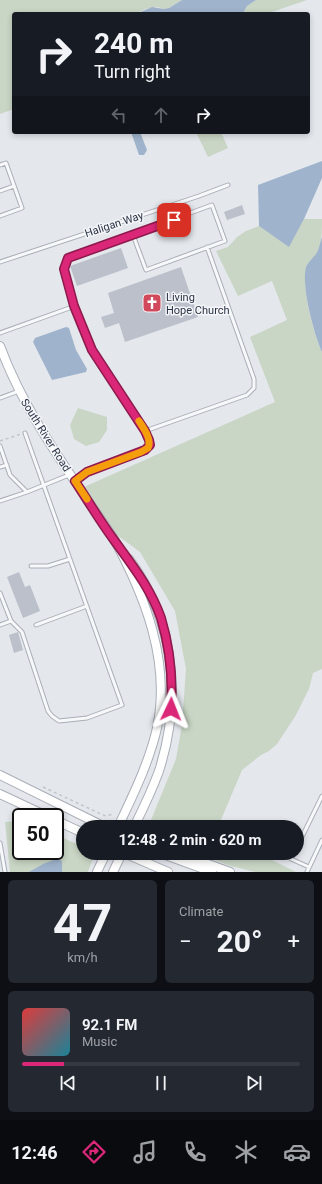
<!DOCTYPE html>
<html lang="en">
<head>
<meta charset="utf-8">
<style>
	body { margin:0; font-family:Roboto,sans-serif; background:#242831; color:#f1f3f6; height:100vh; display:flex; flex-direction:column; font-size:15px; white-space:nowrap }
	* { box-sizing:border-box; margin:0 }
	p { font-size:13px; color:#9ea1a6 }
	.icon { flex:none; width:22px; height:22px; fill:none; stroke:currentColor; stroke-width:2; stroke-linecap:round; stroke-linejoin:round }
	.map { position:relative; height:872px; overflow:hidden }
	.drawer { display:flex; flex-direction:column; gap:8px; padding:8px; background:#0d0f14; flex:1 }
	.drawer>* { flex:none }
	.banner { position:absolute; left:12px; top:12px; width:298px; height:122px; border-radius:4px; box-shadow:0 2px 6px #0003; background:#171b24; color:#f1f3f6; overflow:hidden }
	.speed { position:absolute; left:12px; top:808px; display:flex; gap:8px; font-size:20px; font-weight:700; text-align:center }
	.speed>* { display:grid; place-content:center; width:52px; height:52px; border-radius:50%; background:#171b24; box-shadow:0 2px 6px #0003; line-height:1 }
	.speed .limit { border:2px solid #111; border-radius:6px; background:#fff; color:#111 }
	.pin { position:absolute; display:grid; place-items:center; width:34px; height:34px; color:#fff; margin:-17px; border-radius:8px; box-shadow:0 2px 6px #0006 }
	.me { position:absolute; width:44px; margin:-22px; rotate:2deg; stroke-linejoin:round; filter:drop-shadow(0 0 3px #0008) }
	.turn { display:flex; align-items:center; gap:14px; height:84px; padding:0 16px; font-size:18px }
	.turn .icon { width:52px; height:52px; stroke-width:2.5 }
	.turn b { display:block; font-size:28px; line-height:34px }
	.lanes { display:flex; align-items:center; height:38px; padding:0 16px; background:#0003; justify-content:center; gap:20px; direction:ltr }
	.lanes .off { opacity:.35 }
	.big { font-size:30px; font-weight:700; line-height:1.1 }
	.drawer .tile { flex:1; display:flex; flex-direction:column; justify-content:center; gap:6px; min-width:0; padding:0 14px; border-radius:6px; background:#242831 }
	.drawer .dial { align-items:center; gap:0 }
	.dial b { font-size:52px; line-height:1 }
	.song { display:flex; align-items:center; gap:12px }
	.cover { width:48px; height:48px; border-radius:6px; background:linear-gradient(135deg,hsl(0 70% 55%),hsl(190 70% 35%)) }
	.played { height:4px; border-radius:2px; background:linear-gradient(90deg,#db2777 15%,#363941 15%) }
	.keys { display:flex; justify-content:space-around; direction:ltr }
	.heat { display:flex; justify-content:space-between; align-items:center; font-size:22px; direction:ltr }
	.drawer .tiles { flex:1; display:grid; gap:8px; grid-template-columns:1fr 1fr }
	.tile:last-child { grid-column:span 2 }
	.trip { position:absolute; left:76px; top:820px; width:228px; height:40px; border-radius:20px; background:#171b24; box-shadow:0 2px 6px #0003; font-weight:700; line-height:40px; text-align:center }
	.menu { display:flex; height:64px; justify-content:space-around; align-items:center; background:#090b0e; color:#9ea1a6 }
	.menu .icon { width:28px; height:28px }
	.menu .on { color:#db2777 }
	.menu b { font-size:18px; color:#f1f3f6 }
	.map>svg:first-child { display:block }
</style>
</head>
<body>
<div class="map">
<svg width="322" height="872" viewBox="0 0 322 872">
	<rect width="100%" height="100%" fill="#e4e7ec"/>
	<path fill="#c9d6c5" d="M0,0H182L169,8L164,9L157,7L145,9L136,14H14V109L0,114Z
		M256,0H307L266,14H236L243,13L247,6Z
		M196,132H221L228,148L208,157Z
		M304,219H322C322,231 322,242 317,253C314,258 307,262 306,268C302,290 313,332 322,352V669L313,673L309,689L296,715L277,744L269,751L261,755L242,770L218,827H152L151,820L176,759L182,725L186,669L175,611L140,552L113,532L84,487L275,402L250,337L287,320L272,281L238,296L216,251L228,247L237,237L246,231L259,226L289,246Z
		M78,408L107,417V430L99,442L86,446L74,439L70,425Z
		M21,821V851H55V834L83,847V853H91L93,858L88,872H10L5,822Z
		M196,853H258L296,872H255L231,866Z"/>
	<path fill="#9fb4cc" d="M182,0H256L247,6L243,13L236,14H136L152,7L164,9L169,8Z
		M131,132H140L147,150L144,155H139Z
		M322,161V178L304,219L289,247L259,226L258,185Z
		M322,237V352C314,334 301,286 306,267C308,262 313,258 316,254C319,250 320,242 322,237Z
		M66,327L69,328L76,350L87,369L86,372L52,380L33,342L35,338Z
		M56,859L62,861V872H29L43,864Z"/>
	<path fill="#bbc0ca" d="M242,205L245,214L227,220L224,212Z
		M121,248L128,268L77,286L70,266Z
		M181,267L198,317L125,342L119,323L105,328L101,317L114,313L108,293Z
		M19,572L25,587L30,585L40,611L23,618L7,577Z
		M18,632L23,650L14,653L9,635Z"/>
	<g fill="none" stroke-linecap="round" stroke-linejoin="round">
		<defs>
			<path id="lane" d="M0,165L6,163L22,208L0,216
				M0,191L14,186
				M0,262L199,196L228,185
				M0,333L75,306
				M0,398L19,391
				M145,431L247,395L254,388V379L207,247
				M0,446L10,475L27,492L69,475
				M0,467L7,465
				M75,481L87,472L141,452C154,446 150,441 145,431L92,350L75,306L64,269L68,258L212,205L225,241L146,270L133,235
				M0,501L27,492
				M31,566H48L70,559
				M0,593L11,621L0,625
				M11,621L22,632L48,711L52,716L59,721L87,718L122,705L25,433
				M36,625L87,606
				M0,843L5,872
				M297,847L322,796
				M294,853L291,859L309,867
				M307,872L322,840"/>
			<path id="secondary" d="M0,346C26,417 73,477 114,539C145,596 171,662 157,728C149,763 133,795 118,827
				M129,559C175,621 182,699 159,771C152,790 143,809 134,827
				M0,775L105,827
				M0,794L49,817
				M55,820L83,833
				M124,853L168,872
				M160,853L212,872
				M178,853L230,872
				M97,872L106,853
				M113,872L122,853"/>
		</defs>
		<use href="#lane" stroke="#a9aeb7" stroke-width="5"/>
		<use href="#secondary" stroke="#a9aeb7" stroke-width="10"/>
		<path stroke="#c2c5cb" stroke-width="1.5" stroke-dasharray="3 3" stroke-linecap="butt" d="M0,441L21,434
			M43,787L101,814L106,816L113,814"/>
		<use href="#lane" stroke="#f7f8fa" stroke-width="3"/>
		<use href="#secondary" stroke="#fff" stroke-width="8"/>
	</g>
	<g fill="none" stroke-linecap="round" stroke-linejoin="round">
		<defs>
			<path id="route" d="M171,709C173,678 170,648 161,618C151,589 132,565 114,540C100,521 88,501 75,481L87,472L145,450L150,445L149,440L145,431L92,350L74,306L64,269L68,258L174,220"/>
		</defs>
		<use href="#route" stroke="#8e194d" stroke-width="10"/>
		<use href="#route" stroke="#db2777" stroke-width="7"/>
		<path stroke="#f59e0b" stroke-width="7" d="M87,499L75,481L87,472L141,452L148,448C152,439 144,429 139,421"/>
	</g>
	<defs>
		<symbol id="church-square" viewBox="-11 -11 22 22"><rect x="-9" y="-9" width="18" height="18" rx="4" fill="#d1495b" stroke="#f4f6f9"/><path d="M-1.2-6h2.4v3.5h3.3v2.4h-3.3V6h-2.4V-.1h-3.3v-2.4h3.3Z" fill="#fff"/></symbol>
	</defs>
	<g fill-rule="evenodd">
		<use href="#church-square" x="141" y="292" width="22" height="22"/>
	</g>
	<g text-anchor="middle" stroke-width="3" stroke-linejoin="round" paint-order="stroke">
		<g font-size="11" fill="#2b3445" stroke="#f4f6f9">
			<text transform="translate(114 224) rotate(-18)" y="4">Haligan Way</text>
			<text transform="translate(46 435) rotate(58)" y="4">South River Road</text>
		</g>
		<g font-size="11" fill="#2b3445" stroke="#f4f6f9" text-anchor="start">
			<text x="166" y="301">Living<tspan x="166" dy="13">Hope Church</tspan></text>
		</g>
	</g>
</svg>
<div class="speed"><div class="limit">50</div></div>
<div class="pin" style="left:174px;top:220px;background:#d93025"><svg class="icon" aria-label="arrive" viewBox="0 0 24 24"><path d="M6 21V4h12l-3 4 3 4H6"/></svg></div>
<svg class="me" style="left:171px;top:709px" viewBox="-20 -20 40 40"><path d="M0-17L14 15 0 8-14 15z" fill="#db2777" stroke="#fff" stroke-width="4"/></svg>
<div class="trip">12:48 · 2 min · 620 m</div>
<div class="banner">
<div class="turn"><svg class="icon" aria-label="right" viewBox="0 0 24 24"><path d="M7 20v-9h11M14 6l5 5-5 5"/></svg><div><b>240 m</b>Turn right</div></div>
<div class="lanes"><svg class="icon off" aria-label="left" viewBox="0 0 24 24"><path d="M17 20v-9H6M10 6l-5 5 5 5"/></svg><svg class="icon off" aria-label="ahead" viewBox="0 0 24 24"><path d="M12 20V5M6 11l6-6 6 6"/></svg><svg class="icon" aria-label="right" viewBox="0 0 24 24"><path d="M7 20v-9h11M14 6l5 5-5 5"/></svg></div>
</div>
</div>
<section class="drawer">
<div class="tiles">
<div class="tile dial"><b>47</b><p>km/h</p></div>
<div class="tile"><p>Climate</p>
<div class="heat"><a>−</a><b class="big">20°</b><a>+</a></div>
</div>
<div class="tile">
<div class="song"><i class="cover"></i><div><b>92.1 FM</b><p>Music</p></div></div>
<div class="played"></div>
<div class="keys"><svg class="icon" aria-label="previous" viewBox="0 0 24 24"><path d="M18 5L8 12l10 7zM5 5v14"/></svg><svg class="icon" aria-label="pause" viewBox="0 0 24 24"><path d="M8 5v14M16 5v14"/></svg><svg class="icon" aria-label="next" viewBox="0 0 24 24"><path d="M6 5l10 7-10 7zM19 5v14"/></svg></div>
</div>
</div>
</section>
<nav class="menu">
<b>12:46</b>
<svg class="icon on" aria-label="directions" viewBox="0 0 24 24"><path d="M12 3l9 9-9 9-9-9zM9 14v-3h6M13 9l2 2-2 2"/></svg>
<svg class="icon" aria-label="music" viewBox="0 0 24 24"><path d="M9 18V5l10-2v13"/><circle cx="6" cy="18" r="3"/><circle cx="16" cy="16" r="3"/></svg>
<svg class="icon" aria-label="phone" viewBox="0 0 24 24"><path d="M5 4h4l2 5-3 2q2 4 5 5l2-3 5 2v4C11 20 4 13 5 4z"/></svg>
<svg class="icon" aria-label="climate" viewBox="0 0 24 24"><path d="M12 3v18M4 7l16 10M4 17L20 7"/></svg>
<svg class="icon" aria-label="car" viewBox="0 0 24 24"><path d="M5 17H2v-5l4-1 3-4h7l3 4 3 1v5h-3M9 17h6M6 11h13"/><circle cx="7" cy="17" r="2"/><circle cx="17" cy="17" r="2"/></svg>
</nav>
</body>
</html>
